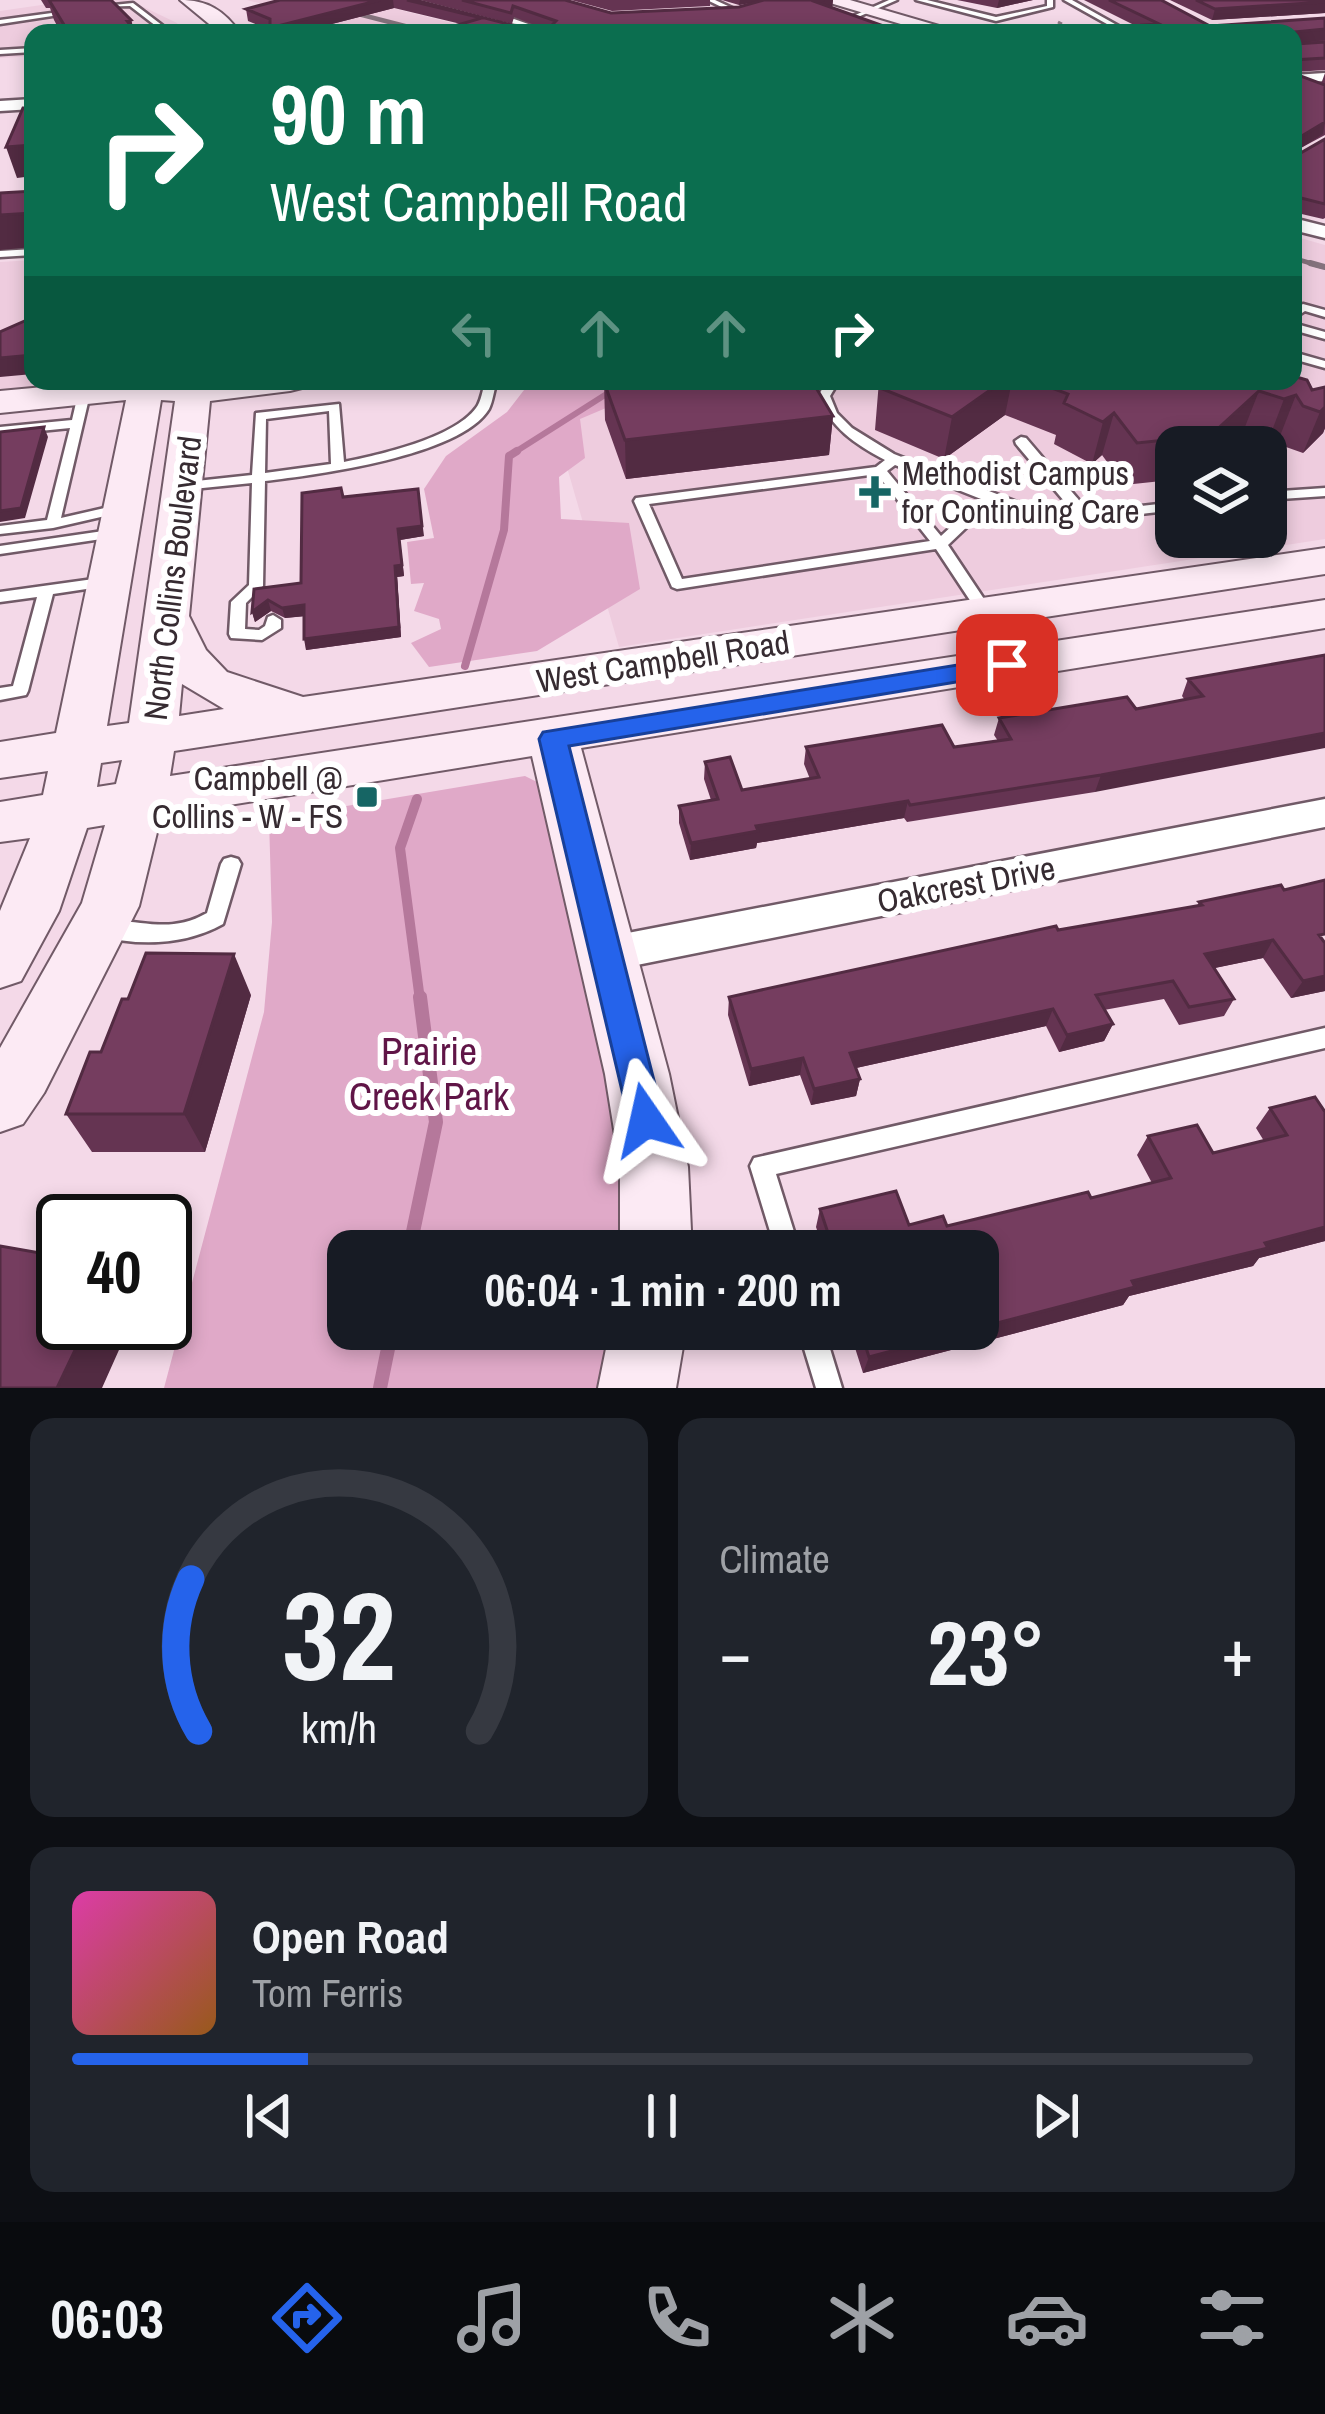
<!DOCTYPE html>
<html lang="en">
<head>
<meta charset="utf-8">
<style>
	body { margin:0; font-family:"Archivo Narrow",sans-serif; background:#20242c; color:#f1f3f6; height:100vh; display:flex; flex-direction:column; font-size:45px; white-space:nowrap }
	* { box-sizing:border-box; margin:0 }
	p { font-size:39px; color:#9ea1a6 }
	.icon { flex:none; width:66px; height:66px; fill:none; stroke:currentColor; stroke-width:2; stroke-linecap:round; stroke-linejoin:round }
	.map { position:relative; height:1388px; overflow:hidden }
	.sheet { display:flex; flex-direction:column; gap:30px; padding:30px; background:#0d0f14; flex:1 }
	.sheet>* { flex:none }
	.guide { position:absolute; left:24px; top:24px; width:1278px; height:366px; border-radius:24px; box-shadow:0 6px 18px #0003; background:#0b6e4f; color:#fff; overflow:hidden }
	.buttons { position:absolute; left:1155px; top:426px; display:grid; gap:24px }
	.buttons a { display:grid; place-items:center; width:132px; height:132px; border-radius:24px; background:#171b24; box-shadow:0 6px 18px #0003; font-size:60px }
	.speed { position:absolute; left:36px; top:1194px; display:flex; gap:24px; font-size:60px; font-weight:700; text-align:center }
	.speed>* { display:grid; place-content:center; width:156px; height:156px; border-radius:50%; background:#171b24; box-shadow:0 6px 18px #0003; line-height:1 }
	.speed .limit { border:6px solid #111; border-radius:18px; background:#fff; color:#111 }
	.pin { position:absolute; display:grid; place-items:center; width:102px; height:102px; color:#fff; margin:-51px; border-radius:24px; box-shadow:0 6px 18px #0006 }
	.me { position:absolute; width:132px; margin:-66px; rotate:349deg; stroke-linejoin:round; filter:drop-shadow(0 0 9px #0008) }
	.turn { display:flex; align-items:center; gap:42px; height:252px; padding:0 48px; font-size:54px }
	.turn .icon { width:156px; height:156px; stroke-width:2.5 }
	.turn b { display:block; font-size:84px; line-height:102px }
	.lanes { display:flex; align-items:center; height:114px; padding:0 48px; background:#0003; justify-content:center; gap:60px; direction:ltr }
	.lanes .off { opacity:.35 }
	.big { font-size:90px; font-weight:700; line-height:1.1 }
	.sheet .widget { flex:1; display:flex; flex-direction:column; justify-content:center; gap:18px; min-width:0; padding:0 42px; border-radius:24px; background:#20242c }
	.sheet .dial { align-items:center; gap:0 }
	.dial svg { height:312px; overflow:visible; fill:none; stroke:#363941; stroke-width:7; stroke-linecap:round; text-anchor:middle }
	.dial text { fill:#f1f3f6; stroke:none }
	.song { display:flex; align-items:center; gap:36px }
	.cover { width:144px; height:144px; border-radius:18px; background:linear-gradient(135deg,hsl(320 70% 55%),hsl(30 70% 35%)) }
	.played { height:12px; border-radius:6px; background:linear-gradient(90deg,#2563eb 20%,#363941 20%) }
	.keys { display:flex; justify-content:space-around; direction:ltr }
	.heat { display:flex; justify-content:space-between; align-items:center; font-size:66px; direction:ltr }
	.sheet .tiles { flex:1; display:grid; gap:30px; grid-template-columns:1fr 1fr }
	.widget:last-child { grid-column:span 2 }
	.trip { position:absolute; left:327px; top:1230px; width:672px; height:120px; border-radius:24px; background:#171b24; box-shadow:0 6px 18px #0003; font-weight:700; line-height:120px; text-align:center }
	.dock { display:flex; height:192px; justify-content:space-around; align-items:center; background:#090b0e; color:#9ea1a6 }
	.dock .icon { width:84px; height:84px }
	.dock .active { color:#2563eb }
	.dock b { font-size:54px; color:#f1f3f6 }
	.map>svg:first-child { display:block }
</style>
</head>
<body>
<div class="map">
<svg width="1325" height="1388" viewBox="0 0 1325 1388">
	<rect width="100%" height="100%" fill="#f4d9e8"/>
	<path fill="#eeccde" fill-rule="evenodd" d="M76,0H129L177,23L183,33H33V56L0,58V11Z
		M247,0H360L492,33H371Z
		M1293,236L1325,245V539L619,647L542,381H1293ZM1176,447H1266V537H1176Z
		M33,260V381H106L0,391V262Z"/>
	<path fill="#e0a9c8" d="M531,381H710L606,408L580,419L585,458L559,477L561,519L629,523L640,589L537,651L429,667L411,643L441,629L439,619L414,611L424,583L411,584L407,542L434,538L424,489L446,456L507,412Z
		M525,776L545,786L569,882L624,1167V1251H348V1329H616L611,1388H164L264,1012L272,922L269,819Z"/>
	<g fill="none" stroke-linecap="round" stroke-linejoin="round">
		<path stroke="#b5789b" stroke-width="6" d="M512,454L627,381"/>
		<path stroke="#b5789b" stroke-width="8" d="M465,666L504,530L509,456L517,451"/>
		<path stroke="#b5789b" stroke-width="10" d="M417,799L400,848L420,1000"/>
		<path stroke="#b5789b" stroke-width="14" d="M409,1251L436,1122L420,997
			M380,1388L392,1329"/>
		<defs>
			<path id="lane" d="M707,0H715L741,12L725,14V12L730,11Z
				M889,0H897L858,17L853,16Z
				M916,0H927L996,17L1047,6V0H1053V7L996,21Z
				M1064,0H1072L1131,33H1123Z
				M133,3L171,32L172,33H165L130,6L94,7Z
				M74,10L72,13L0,24V20Z
				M514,19L551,32L552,33C539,33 530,27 517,24C508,23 499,25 491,24Z
				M348,30L351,33H325Z
				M33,48V52L0,54V50Z
				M33,249V255L0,257V251Z
				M1303,304L1325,310V317L1305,311L1293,319V310Z
				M1293,323L1325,332V339L1293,330Z
				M1293,352L1325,361V368L1293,359Z
				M485,381H497C494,389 493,401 489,409C461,456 316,475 265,481L263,586L246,603L245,629L259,630L265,626L268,617L273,615L281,620V628L262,640L231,638L229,634L231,602L249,585L252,483L183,490L178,489V483L252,475L256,413L339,404L344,462C379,455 454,438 476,408C481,402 483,389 485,381ZM329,411L331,464L265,473L266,419Z
				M827,381H839L830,396L837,413L852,428L894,454L1053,516L1075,514L1016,444L1015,441L1021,437L1026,438L1089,512L1176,502V510L1052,524L992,503L948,545L992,611L984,616L979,614L936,549L677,589L672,587L634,501L636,498L876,467L885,460C855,444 831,428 818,396ZM895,465L981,499L941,536L887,471ZM877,474L930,541L682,579L649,504Z
				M84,390L90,394L61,518L122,504L129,508L127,511L53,528L0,534V526L47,520L70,428L0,435V427L72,420L78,394Z
				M1277,440L1283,444L1266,458V447Z
				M1325,488V496L1266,500V492Z
				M117,529L124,533L122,536L0,554V546Z
				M108,577L113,579L115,582L113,585L53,594L28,691L26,695L0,700V688L13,686L37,597L0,602V592Z
				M231,857L238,859L241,864L223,924C185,945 139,947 97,935L94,929L97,923C137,915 165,937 207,913L221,864L224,859Z
				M1325,1028V1048L776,1174L800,1251H776L750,1166L754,1158Z
				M798,1329H824L842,1388H816Z"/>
			<path id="street" d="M1325,73V81L1293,83V75Z
				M33,99V109L0,111V101Z
				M1293,218L1325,226V238L1293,230Z
				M1325,799V827L607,971L593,966L587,954L593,942L607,937Z"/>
			<path id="secondary" d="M180,0C207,0 224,10 240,33H220Z
				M820,0H850L963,33H931Z
				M109,381H307L302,388L290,391L210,401L189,616L206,650L227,672L303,697L1325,548V574L174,751L170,776L1325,600V628L581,748L669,1074L688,1167L692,1251H620V1167L605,1074L532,756L161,816L139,906L44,1093L23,1124L0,1132V1048L82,903L105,825L87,828L59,911L21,981L0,988V911L30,838L0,842V802L43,795L48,771L0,778V742L56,733L126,400L0,413V391ZM161,400L175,401L129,723L107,726ZM182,684L224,709L179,716ZM122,760L116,784L97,787L101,763Z
				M610,1329H686L676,1388H598Z"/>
		</defs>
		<use href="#lane" stroke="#715a67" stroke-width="5"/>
		<use href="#street" stroke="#715a67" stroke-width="5"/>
		<use href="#secondary" stroke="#715a67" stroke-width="4"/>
		<path stroke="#8e7b85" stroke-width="3" stroke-dasharray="4.5 3" stroke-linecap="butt" d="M1058,22L1076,32L1069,33
			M1040,27L1065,33"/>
		<use href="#lane" fill="#fff" fill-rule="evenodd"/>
		<use href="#street" fill="#fff" fill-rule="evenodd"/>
		<use href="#secondary" fill="#fceaf4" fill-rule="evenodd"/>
		<path stroke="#85737d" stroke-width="4.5" d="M304,0L432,33
			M1293,258L1320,266"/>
		<path stroke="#85737d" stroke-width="6" d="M1310,263L1325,267"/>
	</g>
	<path fill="#653452" d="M41,0H111L131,20L135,33H61L54,20L50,8H46Z
		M280,0H415L516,26H537L514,17L512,24L420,0H565L611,13L739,7L762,1L739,5L722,0H833L832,8L903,33H430L461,24L394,8L297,33H271L270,30L248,21L246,9Z
		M571,0H710V6L612,11Z
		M957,0H1033L997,8Z
		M1084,0H1161L1210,26L1325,18V70L1295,72V74L1321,84L1325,73V135L1297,150V155L1325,139V218L1323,219L1293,212V33H1143L1144,30Z
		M1170,0H1325V13L1212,20Z
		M879,381H1293L1312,390L1325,387V428L1323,433L1303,453L1286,447L1280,436L1268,441L1243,432L1227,447H1176V483L1171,480L1124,485L1102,455L1092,464L1054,444L1056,435L1005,415L944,459L875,430Z
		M604,382L833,416L829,455L626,479L605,420Z
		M343,497L424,536L400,540L404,576L397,577L401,637L306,650L304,616L285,618L271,611L255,622L252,612L254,589L301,583Z
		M1325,655L1095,792L907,822L904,818L757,843L756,848L690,860L679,823V806L711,800L704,779L705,762L742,790L810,779L804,764L806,747H954L998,741L994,735L999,718L1136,709L1185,700L1182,696L1188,679Z
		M1281,885L1325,991L1291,998L1263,958L1214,968L1234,999L1224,1016L1179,1025L1164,999L1104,1010L1113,1024L1104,1041L1059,1052L1046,1026L856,1068L860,1079L856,1096L811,1105L800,1075L749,1086L728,1015L729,997L1058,930L1197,906L1199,902Z
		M251,995L205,1152H92L66,1114L101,1052Z
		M1270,1108L1325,1112V1241L1259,1258L1253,1266L1129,1296L1123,1305L863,1373L849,1329H978V1251H824L816,1227L820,1209L909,1225L947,1226L1091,1198L1152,1183L1137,1155L1148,1136L1213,1153L1264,1141L1256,1128Z"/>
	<path fill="#522b42" d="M380,0H393L394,8L297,33H271L270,28Z
		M740,0H765L739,5Z
		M824,0H833L832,8L816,2Z
		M999,0H1033L997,8Z
		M1325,2V13L1212,20L1215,9Z
		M131,20L135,33H88L127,21Z
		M1325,29V40L1293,44L1294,32Z
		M1325,122L1323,134L1293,153L1295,140Z
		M33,145V176L17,178L6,147Z
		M33,213V247L0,250V215Z
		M33,355V374L0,377V358Z
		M1003,381H1012L1005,415L944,459L952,417Z
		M1259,391L1243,432L1227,447H1199Z
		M1296,395L1280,436L1268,441L1284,399Z
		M1325,407V428L1323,433L1303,453L1320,412Z
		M1114,413L1102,455L1092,464L1103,422Z
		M833,416L829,455L626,479L625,440Z
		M44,427L48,437L25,518L0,522V511Z
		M418,489L424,536L400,540L404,576L397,577L401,637L306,650L304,639L395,566L398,529Z
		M268,600L271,611L255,622L252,612Z
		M304,605L307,616L285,618L282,608Z
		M1325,733V748L1095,792L1101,775Z
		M908,801L904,818L757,843L756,848L690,860L691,843L756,826Z
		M1273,940L1263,958L1196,972L1205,954Z
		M234,954L251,995L205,1152L184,1114Z
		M1325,976V991L1291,998L1303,981Z
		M1053,1009L1046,1026L847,1070L850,1053Z
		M1113,1024L1104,1041L1059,1052L1067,1035Z
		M803,1058L800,1075L749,1086L751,1069Z
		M860,1079L856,1096L811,1105L814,1089Z
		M1325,1227V1241L1259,1258L1253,1266L1129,1296L1123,1305L863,1373L869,1357L1265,1243Z
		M88,1323H131L102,1388H57Z"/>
	<path fill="#753d5f" stroke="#522b42" stroke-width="3" d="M49,0H111L131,20L127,21L132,27L88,33H69Z
		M280,0H380L270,28V19L246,9Z
		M407,0H415L516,26H551L556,21L513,6L511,13L462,0H565L611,13L739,7L764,0H824L816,2L903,33H760L758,31L733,33H430L482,18Z
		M1109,0H1161L1210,26L1325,18V29L1294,32L1297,44L1325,42V58L1294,60L1295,74L1325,85V122L1295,140L1297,155L1325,139V204L1293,196V33H1160L1145,25L1159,24Z
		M1196,0H1325V2L1215,9Z
		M23,108H33V145L6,147Z
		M33,191V213L0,215V193Z
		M33,308V355L0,358V332L29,319Z
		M1293,376L1307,380L1312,390L1325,387V407L1320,412L1303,406L1296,395L1284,399L1259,391L1201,444L1185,438L1137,443L1114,413L1103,422L1064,403L1068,394L1033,381H1293Z
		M618,381H812L833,416L625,440L604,382Z
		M892,381H1003L952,417L880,388Z
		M44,427L21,508L0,511V432Z
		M341,488L343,497L418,489L422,526L398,529L402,565L395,566L399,627L304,639V605L282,608L268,600L252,612L254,589L301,583L302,493Z
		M1325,655V733L1101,775L910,805L908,801L756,826L758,831L691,843L679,806L718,799L705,762L730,757L742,790L819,777L806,747L942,725L954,747L1011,739L999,718L1127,697L1136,709L1203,696L1188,679Z
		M1325,880V934L1319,935L1325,943V976L1303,981L1273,940L1205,954L1234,999L1189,1007L1173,981L1096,995L1113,1024L1067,1035L1053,1009L850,1053L860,1079L814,1089L803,1058L751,1069L729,997L1056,926L1058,930L1202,905L1199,902L1281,885L1284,890Z
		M146,953L234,954L184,1114H66L90,1052H101L122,999H128Z
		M1315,1097L1325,1112V1227L1265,1243L1268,1248L1132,1281L1135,1287L978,1328V1251H834L820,1209L896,1191L909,1225L943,1216L947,1226L1088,1192L1091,1198L1171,1178L1148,1136L1197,1125L1213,1153L1287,1135L1270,1108Z
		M0,1246L63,1257V1323H88L57,1388H0Z
		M860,1329H975L869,1357Z"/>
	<path fill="#2563eb" stroke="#184099" stroke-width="3" d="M1007,657L1020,665L1017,672L569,746L664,1120L659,1133L646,1138L632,1133L539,739L543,732Z"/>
	<g fill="#166564" stroke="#fff" stroke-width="4.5">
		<path d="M869 474h12v12h12v12h-12v12h-12v-12h-12v-12h12z"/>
		<rect x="355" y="785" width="24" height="24" rx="6"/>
	</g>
	<g text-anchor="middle" stroke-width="12" stroke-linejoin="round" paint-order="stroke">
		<g font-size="33" fill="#362b31" stroke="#fff" text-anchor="start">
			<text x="902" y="485">Methodist Campus<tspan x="902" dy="38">for Continuing Care</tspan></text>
			<text x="343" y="790" text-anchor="end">Campbell @<tspan x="343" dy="38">Collins - W - FS</tspan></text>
		</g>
		<g font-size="33" fill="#362b31" stroke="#fff">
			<text transform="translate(172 578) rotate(-83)" y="12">North Collins Boulevard</text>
			<text transform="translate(663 661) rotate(-9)" y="12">West Campbell Road</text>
			<text transform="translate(966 884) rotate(-11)" y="12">Oakcrest Drive</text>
		</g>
		<g font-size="39" fill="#601547" stroke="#fff">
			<text x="429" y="1065">Prairie<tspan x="429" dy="45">Creek Park</tspan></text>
		</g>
	</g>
</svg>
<div class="buttons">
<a><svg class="icon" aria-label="layers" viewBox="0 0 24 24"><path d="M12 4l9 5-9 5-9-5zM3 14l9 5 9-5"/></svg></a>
</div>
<div class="speed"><div class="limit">40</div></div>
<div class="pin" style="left:1007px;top:665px;background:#d93025"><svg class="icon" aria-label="arrive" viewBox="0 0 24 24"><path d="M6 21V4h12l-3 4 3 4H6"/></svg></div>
<svg class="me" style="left:646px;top:1120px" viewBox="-20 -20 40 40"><path d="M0-17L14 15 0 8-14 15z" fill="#2563eb" stroke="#fff" stroke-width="4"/></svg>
<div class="trip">06:04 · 1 min · 200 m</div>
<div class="guide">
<div class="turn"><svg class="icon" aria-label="right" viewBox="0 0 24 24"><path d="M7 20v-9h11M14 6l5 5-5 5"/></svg><div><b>90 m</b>West Campbell Road</div></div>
<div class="lanes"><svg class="icon off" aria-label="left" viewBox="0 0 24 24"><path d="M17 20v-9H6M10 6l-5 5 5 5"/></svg><svg class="icon off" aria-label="ahead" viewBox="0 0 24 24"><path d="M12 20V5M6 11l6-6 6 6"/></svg><svg class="icon off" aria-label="ahead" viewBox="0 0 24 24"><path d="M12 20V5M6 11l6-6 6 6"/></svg><svg class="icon" aria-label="right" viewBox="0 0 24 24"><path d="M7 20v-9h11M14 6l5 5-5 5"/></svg></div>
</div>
</div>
<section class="sheet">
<div class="tiles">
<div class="widget dial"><svg viewBox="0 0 100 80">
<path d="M14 69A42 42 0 1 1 86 69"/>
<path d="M14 69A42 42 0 0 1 12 30" stroke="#2563eb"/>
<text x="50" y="56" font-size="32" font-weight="700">32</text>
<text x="50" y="72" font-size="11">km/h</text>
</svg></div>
<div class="widget"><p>Climate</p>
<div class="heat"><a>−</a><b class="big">23°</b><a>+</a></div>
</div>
<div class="widget">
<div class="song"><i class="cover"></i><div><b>Open Road</b><p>Tom Ferris</p></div></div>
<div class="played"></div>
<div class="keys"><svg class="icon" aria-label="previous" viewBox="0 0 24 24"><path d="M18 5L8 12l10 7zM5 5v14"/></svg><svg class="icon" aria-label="pause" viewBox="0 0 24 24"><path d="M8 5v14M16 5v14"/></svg><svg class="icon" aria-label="next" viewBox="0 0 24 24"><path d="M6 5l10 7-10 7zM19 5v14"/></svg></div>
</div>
</div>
</section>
<nav class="dock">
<b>06:03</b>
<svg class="icon active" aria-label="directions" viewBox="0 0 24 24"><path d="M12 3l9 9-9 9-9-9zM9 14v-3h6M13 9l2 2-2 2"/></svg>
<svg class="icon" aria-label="music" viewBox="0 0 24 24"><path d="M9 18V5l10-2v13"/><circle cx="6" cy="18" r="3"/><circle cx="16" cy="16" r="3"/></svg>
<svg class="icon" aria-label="phone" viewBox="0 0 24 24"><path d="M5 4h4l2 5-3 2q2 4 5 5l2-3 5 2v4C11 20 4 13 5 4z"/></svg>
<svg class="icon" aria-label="climate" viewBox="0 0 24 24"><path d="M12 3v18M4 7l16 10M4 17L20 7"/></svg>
<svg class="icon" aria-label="car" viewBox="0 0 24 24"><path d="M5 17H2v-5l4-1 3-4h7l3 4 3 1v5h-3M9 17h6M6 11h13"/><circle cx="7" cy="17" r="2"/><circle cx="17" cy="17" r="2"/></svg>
<svg class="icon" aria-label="filters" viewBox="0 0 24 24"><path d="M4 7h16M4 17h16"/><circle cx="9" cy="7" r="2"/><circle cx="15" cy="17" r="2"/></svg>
</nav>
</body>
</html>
